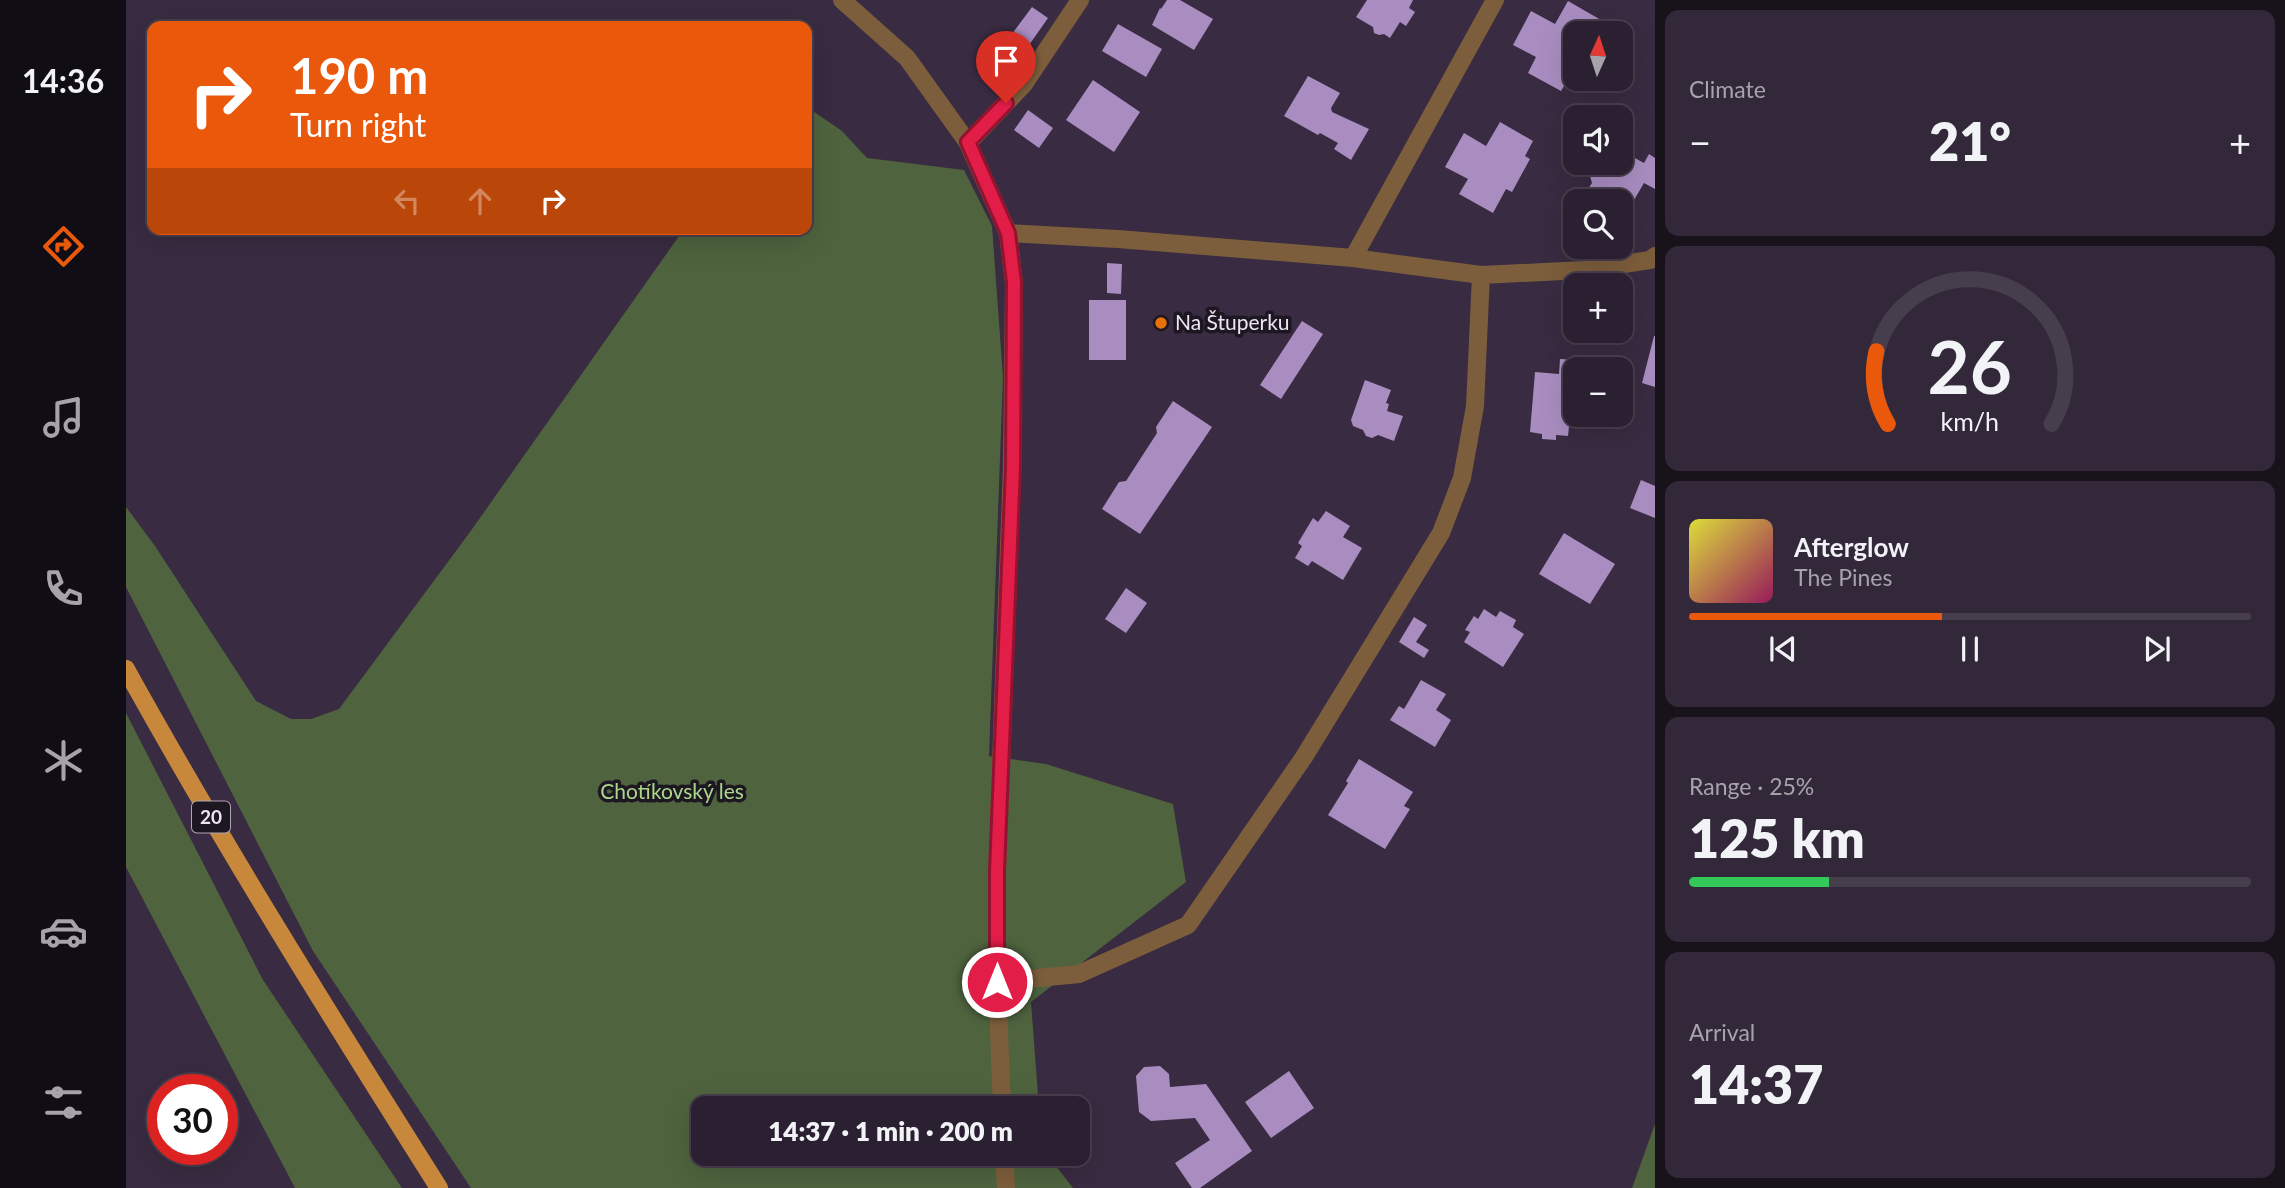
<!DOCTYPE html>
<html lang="en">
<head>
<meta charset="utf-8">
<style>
	body { margin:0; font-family:Lato,sans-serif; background:#332839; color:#f1f3f6; height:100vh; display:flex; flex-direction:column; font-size:26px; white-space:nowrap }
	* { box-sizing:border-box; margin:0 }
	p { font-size:23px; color:#a6a3ab }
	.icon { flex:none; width:38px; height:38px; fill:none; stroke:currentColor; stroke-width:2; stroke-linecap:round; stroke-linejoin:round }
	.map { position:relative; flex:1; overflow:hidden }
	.panel { display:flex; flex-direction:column; gap:10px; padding:10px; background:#18121b; width:630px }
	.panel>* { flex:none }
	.guide { position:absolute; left:21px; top:21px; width:665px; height:214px; border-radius:14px; box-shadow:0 7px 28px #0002,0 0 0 2px #473e4d; background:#ea580c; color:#fff; overflow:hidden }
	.needle { width:46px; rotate:3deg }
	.tools { position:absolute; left:1437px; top:21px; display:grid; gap:14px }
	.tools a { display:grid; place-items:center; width:70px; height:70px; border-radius:14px; background:#2b2031; box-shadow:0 7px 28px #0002,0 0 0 2px #473e4d; font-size:35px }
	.speed { position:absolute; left:21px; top:1074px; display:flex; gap:14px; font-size:35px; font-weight:700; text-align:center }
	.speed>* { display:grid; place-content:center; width:91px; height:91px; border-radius:50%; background:#2b2031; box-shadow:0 7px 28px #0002,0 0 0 2px #473e4d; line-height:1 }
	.speed .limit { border:10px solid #d22; background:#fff; color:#111 }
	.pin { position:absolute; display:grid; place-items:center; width:60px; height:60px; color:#fff; margin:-72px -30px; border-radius:50% 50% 50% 0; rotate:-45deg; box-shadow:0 0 7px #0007 }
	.pin .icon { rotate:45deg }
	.me { position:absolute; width:77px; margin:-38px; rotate:0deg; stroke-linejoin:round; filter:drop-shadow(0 0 5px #0008) }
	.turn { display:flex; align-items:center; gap:24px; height:147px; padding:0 28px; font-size:32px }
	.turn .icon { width:91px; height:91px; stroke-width:2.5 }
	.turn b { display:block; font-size:49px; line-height:60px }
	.lanes { display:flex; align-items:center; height:66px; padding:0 28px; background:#0003; justify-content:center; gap:35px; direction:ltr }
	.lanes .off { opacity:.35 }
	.big { font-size:52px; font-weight:800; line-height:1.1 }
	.panel .card { flex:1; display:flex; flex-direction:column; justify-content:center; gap:10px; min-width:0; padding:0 24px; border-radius:14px; background:#332839 }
	.panel .dial { align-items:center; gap:0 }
	.dial svg { height:182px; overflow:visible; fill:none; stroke:#473e4d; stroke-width:7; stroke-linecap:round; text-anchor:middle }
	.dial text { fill:#f1f3f6; stroke:none }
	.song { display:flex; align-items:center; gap:21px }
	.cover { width:84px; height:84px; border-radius:10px; background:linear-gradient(135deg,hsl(60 70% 55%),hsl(330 70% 35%)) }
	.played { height:7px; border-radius:4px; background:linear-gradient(90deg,#ea580c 45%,#473e4d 45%) }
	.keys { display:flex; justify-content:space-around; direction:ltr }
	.heat { display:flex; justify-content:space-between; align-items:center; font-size:38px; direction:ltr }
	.charge { height:10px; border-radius:5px; background:linear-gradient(90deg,#34c759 25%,#473e4d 0) }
	.trip { position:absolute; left:565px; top:1096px; width:399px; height:70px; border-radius:14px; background:#2b2031; box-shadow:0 7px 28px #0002,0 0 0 2px #473e4d; font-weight:800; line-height:70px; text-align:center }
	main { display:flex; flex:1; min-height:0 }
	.tab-bar { display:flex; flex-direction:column; width:126px; justify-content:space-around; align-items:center; background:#110d14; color:#a6a3ab }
	.tab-bar .icon { width:49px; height:49px }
	.tab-bar .current { color:#ea580c }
	.tab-bar b { font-size:32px; color:#f1f3f6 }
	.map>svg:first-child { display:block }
</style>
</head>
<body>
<main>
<nav class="tab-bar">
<b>14:36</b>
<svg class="icon current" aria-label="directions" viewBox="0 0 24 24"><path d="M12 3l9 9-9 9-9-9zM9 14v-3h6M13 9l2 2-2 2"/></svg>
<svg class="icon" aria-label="music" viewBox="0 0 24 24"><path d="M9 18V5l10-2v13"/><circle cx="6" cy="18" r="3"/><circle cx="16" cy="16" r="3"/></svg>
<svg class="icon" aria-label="phone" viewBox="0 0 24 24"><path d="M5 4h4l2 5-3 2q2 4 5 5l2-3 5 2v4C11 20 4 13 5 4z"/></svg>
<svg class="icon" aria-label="climate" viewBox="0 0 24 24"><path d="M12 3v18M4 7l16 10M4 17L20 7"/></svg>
<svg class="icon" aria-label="car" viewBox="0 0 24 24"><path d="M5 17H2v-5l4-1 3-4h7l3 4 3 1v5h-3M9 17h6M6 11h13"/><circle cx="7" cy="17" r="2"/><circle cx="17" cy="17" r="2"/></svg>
<svg class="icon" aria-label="filters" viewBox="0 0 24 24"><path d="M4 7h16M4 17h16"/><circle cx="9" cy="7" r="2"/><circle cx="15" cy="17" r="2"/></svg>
</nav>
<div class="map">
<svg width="1529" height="1188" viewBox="0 0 1529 1188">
	<rect width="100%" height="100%" fill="#392b41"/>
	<path fill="#4e633e" d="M681,107L716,131L741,158L838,170L866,226L877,377L863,756L920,764L1047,804L1060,882L905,1002L913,1108H578V1153H920L947,1188H345L187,951L0,587V507L29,546L130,701L165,719H185L213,709L344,532L558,229H681Z
		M0,713L137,980L276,1188H169L0,867Z
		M1529,1124V1188H1506Z"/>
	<path fill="#a98dc1" d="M1041,0H1054L1087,19L1068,50L1026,25L1034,8L1035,9Z
		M1241,0H1287L1283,8L1289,12L1280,26L1274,22L1264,38L1258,34L1253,35L1248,33L1247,27L1230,17Z
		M1442,1L1475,20L1467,33H1449V68L1435,91L1402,73L1410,57L1387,45L1405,11L1429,24Z
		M906,7L922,18L894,58L877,46Z
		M992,24L1036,49L1020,77L976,51Z
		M1182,76L1214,93L1205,108L1206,112L1243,129L1225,160L1208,149L1212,143L1194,133L1192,135L1158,116Z
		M967,80L1014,112L988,152L940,120Z
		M902,110L927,128L913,148L888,130Z
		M1374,122L1407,141L1399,156L1404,159L1386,192L1380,189L1367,213L1333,194L1342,179L1319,167L1338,133L1360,146Z
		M1494,150L1518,163L1523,154L1529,158V189L1518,183L1501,212L1494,208V201H1483L1462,189L1466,183L1463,172L1459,170L1463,163H1494Z
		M981,263L996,264L995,294L981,293Z
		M963,300H1000V360H963Z
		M1176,321L1197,334L1155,399L1134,385Z
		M1528,336H1529V387L1516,383Z
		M1434,359L1450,360L1442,436L1430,435V440L1416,439V434L1404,432L1409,372L1433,374Z
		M1239,380L1265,390L1260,403L1263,404L1261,411L1277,416L1268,441L1252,435L1246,438L1240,436L1237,430L1227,426L1225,420Z
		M1047,401L1086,427L1014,534L976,509L993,482L1000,481L1031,433L1030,427Z
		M1515,480L1529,486V518L1504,508Z
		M1200,511L1224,526L1217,537L1236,548L1217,580L1186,561L1182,566L1169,558L1176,546L1172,543L1187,518L1192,522Z
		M1438,533L1489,564L1464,604L1413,574Z
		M1000,588L1021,603L1000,633L979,619Z
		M1358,609L1370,617L1374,611L1390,620L1387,627L1398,634L1377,667L1338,642L1344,632L1339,630L1348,616L1352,619Z
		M1288,617L1301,625L1290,642L1303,650L1298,658L1273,642Z
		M1295,680L1320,694L1310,710L1325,720L1309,747L1264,720L1273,706L1278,709Z
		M1233,759L1287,792L1278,806L1284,809L1259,849L1202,815L1222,783L1220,781Z
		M1034,1066L1043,1074L1044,1087L1080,1084L1126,1151L1074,1188H1066L1049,1163L1084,1140L1069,1118L1025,1121L1013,1112L1010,1076L1018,1067Z
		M1163,1071L1188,1108L1145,1138L1119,1102Z"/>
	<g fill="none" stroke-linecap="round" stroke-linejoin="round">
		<path stroke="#7d5e3c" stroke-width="18" d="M716,0L781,58L842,143L882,233L888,283L886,467L871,871V982L876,1108
			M842,143L898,84L954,0
			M882,233L992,239L1227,258L1355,275L1458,270L1524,260L1529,256
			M1227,258L1369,0
			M871,982L953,974L1062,925L1178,757L1315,533L1336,478L1349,406L1355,275
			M878,1153L880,1188"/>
		<path stroke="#c7883b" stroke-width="18" d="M0,669C98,846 205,1017 313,1188"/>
	</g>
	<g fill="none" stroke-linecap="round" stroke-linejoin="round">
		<defs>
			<path id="route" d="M871,982V871L887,467L888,282L882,233L842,142L880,103"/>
		</defs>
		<use href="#route" stroke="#92132f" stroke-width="18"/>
		<use href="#route" stroke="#e11d48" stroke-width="12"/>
	</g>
	<circle fill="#e8710a" stroke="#1d1721" stroke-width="2.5" cx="1035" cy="323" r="7"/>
	<g text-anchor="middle" stroke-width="7" stroke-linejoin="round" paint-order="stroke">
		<rect fill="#1d1721" stroke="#afa6b3" stroke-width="2" x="66" y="801.5" width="38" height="31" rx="5"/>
		<g font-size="19" font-weight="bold" fill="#ede3f2">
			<text x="85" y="824">20</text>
		</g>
		<g font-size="21" fill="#ede3f2" stroke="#1d1721" text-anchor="start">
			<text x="1049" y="330">Na Štuperku</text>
		</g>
		<g font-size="21" fill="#acd78b" stroke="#1d1721">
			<text x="546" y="799">Chotíkovský les</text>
		</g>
	</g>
</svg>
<div class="tools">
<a><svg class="needle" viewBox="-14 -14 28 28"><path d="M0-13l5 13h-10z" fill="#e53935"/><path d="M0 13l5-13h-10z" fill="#a6a3ab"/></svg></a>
<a><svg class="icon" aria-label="sound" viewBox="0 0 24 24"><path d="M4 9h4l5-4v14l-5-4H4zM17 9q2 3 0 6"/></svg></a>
<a><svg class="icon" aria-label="search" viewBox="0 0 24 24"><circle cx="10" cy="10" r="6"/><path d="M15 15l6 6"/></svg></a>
<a>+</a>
<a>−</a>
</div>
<div class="speed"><div class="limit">30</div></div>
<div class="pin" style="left:880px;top:103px;background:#d93025"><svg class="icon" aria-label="arrive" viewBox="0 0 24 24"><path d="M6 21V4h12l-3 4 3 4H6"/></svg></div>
<svg class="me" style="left:871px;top:982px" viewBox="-20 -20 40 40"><circle r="17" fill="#e11d48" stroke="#fff" stroke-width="3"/><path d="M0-11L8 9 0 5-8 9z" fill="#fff"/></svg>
<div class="trip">14:37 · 1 min · 200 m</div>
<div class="guide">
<div class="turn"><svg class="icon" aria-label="right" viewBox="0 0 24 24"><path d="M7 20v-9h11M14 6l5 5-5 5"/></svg><div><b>190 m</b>Turn right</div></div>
<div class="lanes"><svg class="icon off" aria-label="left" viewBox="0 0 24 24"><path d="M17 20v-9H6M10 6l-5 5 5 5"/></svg><svg class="icon off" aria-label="ahead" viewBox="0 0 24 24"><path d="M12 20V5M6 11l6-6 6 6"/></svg><svg class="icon" aria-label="right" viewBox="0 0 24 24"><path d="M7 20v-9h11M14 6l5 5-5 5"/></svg></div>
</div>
</div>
<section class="panel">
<div class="card"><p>Climate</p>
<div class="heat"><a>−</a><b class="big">21°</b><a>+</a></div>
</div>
<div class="card dial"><svg viewBox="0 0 100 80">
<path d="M14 69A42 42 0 1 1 86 69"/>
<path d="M14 69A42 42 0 0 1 9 37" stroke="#ea580c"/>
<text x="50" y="56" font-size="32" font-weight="700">26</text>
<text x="50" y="72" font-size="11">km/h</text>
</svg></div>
<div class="card">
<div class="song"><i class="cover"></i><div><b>Afterglow</b><p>The Pines</p></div></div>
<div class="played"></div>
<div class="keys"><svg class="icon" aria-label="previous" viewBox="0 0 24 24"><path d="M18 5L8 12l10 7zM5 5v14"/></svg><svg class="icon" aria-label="pause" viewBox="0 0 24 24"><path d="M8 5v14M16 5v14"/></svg><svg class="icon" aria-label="next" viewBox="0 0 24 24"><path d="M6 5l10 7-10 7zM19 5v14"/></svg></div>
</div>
<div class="card"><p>Range · 25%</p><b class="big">125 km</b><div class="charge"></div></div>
<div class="card"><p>Arrival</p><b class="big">14:37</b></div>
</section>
</main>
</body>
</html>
